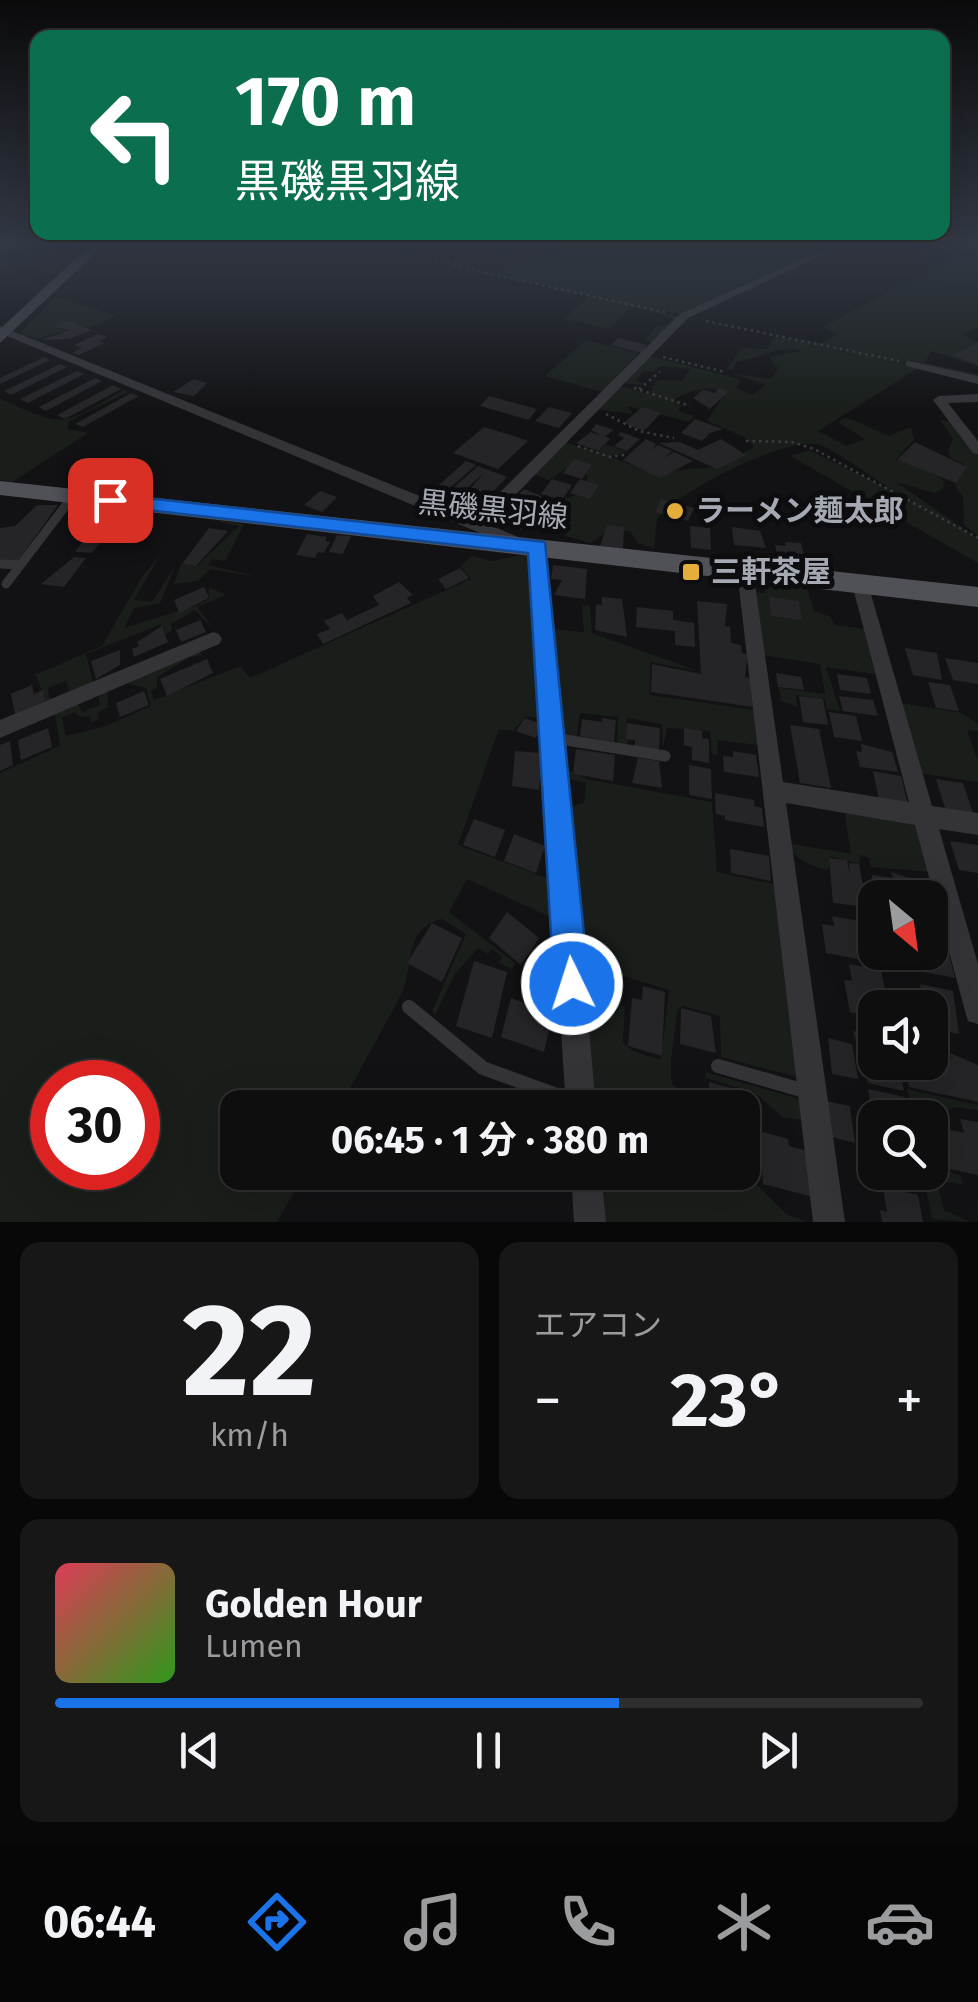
<!DOCTYPE html>
<html lang="ja">
<head>
<meta charset="utf-8">
<style>
	body { margin:0; font-family:"Fira Sans","Noto Sans JP",sans-serif; background:#171718; color:#f1f3f6; height:100vh; display:flex; flex-direction:column; font-size:38px; white-space:nowrap }
	* { box-sizing:border-box; margin:0 }
	p { font-size:32px; color:#9b9c9e }
	.icon { flex:none; width:55px; height:55px; fill:none; stroke:currentColor; stroke-width:2; stroke-linecap:round; stroke-linejoin:round }
	.map { position:relative; height:1222px; overflow:hidden }
	.details { display:flex; flex-direction:column; gap:20px; padding:20px; background:#080808; flex:1 }
	.details>* { flex:none }
	.hud { position:absolute; left:30px; top:30px; width:920px; height:210px; border-radius:20px; box-shadow:0 10px 40px #0002,0 0 0 2px #2e2e2f; background:#0b6e4f; color:#fff; overflow:hidden }
	.needle { width:65px; rotate:151deg }
	.buttons { position:absolute; left:858px; top:880px; display:grid; gap:20px }
	.buttons a { display:grid; place-items:center; width:90px; height:90px; border-radius:20px; background:#0e0e0f; box-shadow:0 10px 40px #0002,0 0 0 2px #2e2e2f; font-size:50px }
	.speed { position:absolute; left:30px; top:1060px; display:flex; gap:20px; font-size:50px; font-weight:700; text-align:center }
	.speed>* { display:grid; place-content:center; width:130px; height:130px; border-radius:50%; background:#0e0e0f; box-shadow:0 10px 40px #0002,0 0 0 2px #2e2e2f; line-height:1 }
	.speed .limit { border:15px solid #d22; background:#fff; color:#111 }
	.pin { position:absolute; display:grid; place-items:center; width:85px; height:85px; color:#fff; margin:-42px; border-radius:20px; box-shadow:0 5px 15px #0006 }
	.me { position:absolute; width:110px; margin:-55px; rotate:356deg; stroke-linejoin:round; filter:drop-shadow(0 0 8px #0008) }
	.turn { display:flex; align-items:center; gap:35px; height:210px; padding:0 40px; font-size:45px }
	.turn .icon { width:130px; height:130px; stroke-width:2.5 }
	.turn b { display:block; font-size:70px; line-height:85px }
	.big { font-size:75px; font-weight:700; line-height:1.1 }
	.details .card { flex:1; display:flex; flex-direction:column; justify-content:center; gap:15px; min-width:0; padding:0 35px; border-radius:20px; background:#171718 }
	.details .dial { align-items:center; gap:0 }
	.dial b { font-size:130px; line-height:1 }
	.song { display:flex; align-items:center; gap:30px }
	.cover { width:120px; height:120px; border-radius:15px; background:linear-gradient(135deg,hsl(350 70% 55%),hsl(110 70% 35%)) }
	.played { height:10px; border-radius:5px; background:linear-gradient(90deg,#1a73e8 65%,#2e2e2f 65%) }
	.keys { display:flex; justify-content:space-around; direction:ltr }
	.heat { display:flex; justify-content:space-between; align-items:center; font-size:55px; direction:ltr }
	.details .tiles { flex:1; display:grid; gap:20px; grid-template-columns:1fr 1fr }
	.card:last-child { grid-column:span 2 }
	.trip { position:absolute; left:220px; top:1090px; width:540px; height:100px; border-radius:20px; background:#0e0e0f; box-shadow:0 10px 40px #0002,0 0 0 2px #2e2e2f; font-weight:700; line-height:100px; text-align:center }
	.dock { display:flex; height:160px; justify-content:space-around; align-items:center; background:#060606; color:#9b9c9e }
	.dock .icon { width:70px; height:70px }
	.dock .active { color:#1a73e8 }
	.dock b { font-size:45px; color:#f1f3f6 }
	.map>svg:first-child { display:block }
</style>
</head>
<body>
<div class="map">
<svg width="978" height="1222" viewBox="0 0 978 1222">
	<rect width="100%" height="100%" fill="#121214"/>
	<path fill="#191e1a" fill-rule="evenodd" d="M578,242H844L681,314L654,309L678,317L652,342L645,340L656,326L668,325L673,318L622,303L631,306L609,329L564,319L589,296L490,274Z
		M960,253L978,257V327L963,335L978,342L954,355L978,366L931,351L925,363L978,374V379L910,360L917,369L818,431L847,446L865,439L838,422L846,417L889,436L911,427L914,440L895,460L935,473L944,481L943,488L934,493L896,482L978,539V563L790,456L809,450L891,490C881,482 829,447 820,445C787,435 676,492 657,519L654,548L638,543L630,531L609,530L591,543L565,536L549,505L588,490L586,468L573,464L549,480L532,474L564,442L598,452L606,444L627,452L611,457L650,472L717,467L754,447L746,438L707,421L726,392C714,385 686,390 674,400L681,406L678,411L694,416L690,422L627,406L633,414L594,409L619,386L649,394L657,380L682,381L690,369L660,366L654,372L644,371L637,379L644,385L621,383L650,356L736,378L740,380L737,388L752,395L766,385L731,373L771,379L778,368L769,357L802,351C778,344 759,360 737,361L733,370L726,369L742,348L767,349L775,337L822,343L838,334L823,327Z
		M57,297L116,316L89,328L67,320L53,327L67,330L37,339L19,333Z
		M586,340L638,353L635,361L603,392L545,376Z
		M124,390L128,392L69,421L68,429L88,433L12,482L0,480V399C69,429 59,426 124,390Z
		M940,420L952,421L978,453V536L964,525L963,497L954,485L965,465L951,458L948,451L953,439Z
		M206,519L244,524L225,561L212,559L208,565L258,577L210,569L198,581L174,584L181,564L197,566L239,526Z
		M160,555L134,600L152,602L176,564L160,603L134,608L124,628L198,605L209,599V587L226,595L197,607L215,631L195,610L171,624L172,630L166,634L161,624L86,654L93,683L69,692L66,681L48,688L50,701L46,703L36,675L0,690L102,646L142,577Z
		M521,555H529L539,718L526,716L513,731L499,729L458,845L552,880L555,919L467,879L449,912L515,963L512,969L499,963L502,957L492,949L488,954L478,948L455,974L435,1015L432,1011L466,934L442,919C402,930 415,963 402,993L340,1107L238,1108V1172L305,1173L277,1222H0V773L60,746L55,713L78,703L82,712L100,705L98,694L107,690L108,707L98,712L99,719L92,722L89,716L79,717L75,712L62,717L66,736L103,727L151,706L146,688L126,683L198,652L203,655L190,657L157,677V687L151,691L154,700L240,666L250,678L471,579L460,566L472,556L493,561ZM52,1082H138V1168H52Z
		M763,583L807,588L814,611L831,617L834,625L864,629L875,674L826,667L840,711L827,709L825,699L796,695L797,707L781,701L779,688L825,694L820,664L762,655L754,592L765,593Z
		M582,605L590,606L592,633L698,671L650,662V695L755,710L758,745L717,740L718,755L712,754L710,731L667,728L663,748L662,724L626,718L628,745L617,743L618,717L580,713L577,736L561,733L551,629L584,632Z
		M899,703L962,713L978,724V731L967,730L978,761V782L918,773Z
		M562,767L586,779L712,802L717,872L774,884L801,1078L721,1057L720,1016L683,1006L677,1010C676,1036 668,1059 672,1084L699,1107H591L582,998L625,1006L623,1042L633,1051L661,1060L669,990L587,965L578,957L567,808L584,803L586,783L564,778Z
		M844,809L917,820L931,872L871,867L869,857L859,855L860,864L830,856L829,870C812,868 794,858 786,843L851,854Z
		M705,1072L803,1100L806,1120L784,1118L754,1092L706,1078Z
		M907,1089L978,1105V1110L954,1107L930,1121V1118L913,1117Z
		M930,1166L960,1175L963,1185L937,1180L944,1210L970,1222L932,1219L923,1173L930,1172Z
		M743,1171L786,1214L807,1222H601L597,1173Z"/>
	<path fill="#252528" d="M67,320L92,330L69,339L41,340L70,330L53,327Z
		M98,334L108,337L99,341L104,343L79,355L72,353L82,348L74,345Z
		M618,338L647,345L641,353L611,345Z
		M978,342V366L953,355Z
		M44,357L50,360L0,384V378Z
		M60,364L67,367L11,395L4,391Z
		M77,371L84,374L28,403L20,399Z
		M95,378L102,381L46,411L39,407Z
		M194,379L207,383L194,396L173,392Z
		M113,385L121,389L65,419L57,415Z
		M718,388L729,391L710,409L693,398L703,390L715,393Z
		M131,393L139,396L83,427L75,424Z
		M489,396L537,409L529,420L480,406Z
		M549,407L572,413L559,428L535,421Z
		M642,407L661,413L644,431L624,423Z
		M695,419L723,429L710,433L702,441L681,433Z
		M596,424L614,430L605,436L610,439L598,451L576,443L591,432L601,436L591,430Z
		M484,427L507,434L528,441L498,469L453,453Z
		M621,432L640,439L627,451L614,446L624,438L618,435Z
		M646,439L656,444L652,450L658,445L672,451L664,458L674,452L693,461L660,478L623,460Z
		M721,439L746,455L717,469L659,443L680,442L698,450Z
		M915,442L967,467L956,483L897,460Z
		M574,459L592,465L582,479L563,473Z
		M466,461L476,465L442,495L432,491Z
		M478,466L507,477L486,499L467,492L485,472L454,500L444,496Z
		M552,479L572,485L562,500L541,494Z
		M580,479L599,485L590,499L570,493Z
		M524,489L544,497L533,509L512,501Z
		M320,491L337,497L322,512L304,505Z
		M661,499L694,508L688,521L655,512Z
		M37,505H58L17,562L0,561V528L15,526Z
		M515,506L530,510L522,530L500,524Z
		M99,519L118,521L92,553L75,552Z
		M607,525L624,527L623,549L600,546Z
		M690,526L710,528L711,550L691,548Z
		M732,527L760,531L766,548L734,545Z
		M209,528L228,531L196,566L182,564Z
		M307,534L327,537L325,541L330,542L324,553L318,552L315,558L296,555Z
		M337,535L351,536L343,554L329,552Z
		M785,542L801,543L807,567L779,565L775,545L786,546Z
		M74,557L86,558L64,587L41,584Z
		M553,565L587,569L585,599L554,595L562,580L551,579Z
		M460,568L469,578L446,589L438,579Z
		M399,582L413,595L407,598L411,603L323,644L317,634L330,629L324,621L342,613L347,620L379,605L373,596Z
		M204,587L209,598L179,613L174,600Z
		M602,597L622,599L627,637L595,630L596,604L602,605Z
		M769,597L799,601L802,620L771,616Z
		M697,601L727,604L725,626L730,627L731,643L741,645L742,653L748,654L745,677L750,678L753,707L651,692L652,664L701,674Z
		M637,607L673,611V620L694,623L695,647L675,645V631L636,627Z
		M200,620L206,632L181,642L176,630Z
		M162,626L168,642L134,657L132,649L139,646L137,642Z
		M905,648L937,653L942,680L913,675Z
		M120,650V665L96,679L91,661Z
		M945,658L978,663V684L953,680Z
		M207,659L213,673L167,696L160,679Z
		M776,673L801,677L804,690L778,687Z
		M837,674L867,678L871,694L840,690Z
		M928,682L950,685L959,711L936,708Z
		M32,685L34,694L43,690L45,701L15,714L11,694Z
		M144,691L149,705L120,717L116,703Z
		M799,696L823,699L828,725L803,722Z
		M839,696L873,700L878,716L843,711Z
		M829,712L856,716L862,741L834,737Z
		M525,718L541,724L536,738L516,731Z
		M602,718L616,720L614,742L580,736L582,719L602,722Z
		M627,723L660,728L659,750L635,746V740L626,739Z
		M790,725L819,729L831,788L800,783Z
		M48,728L52,747L21,760L18,740Z
		M684,728L702,731V738L709,739V763L692,760V747L684,745Z
		M10,741L13,765L0,771V745Z
		M861,744L892,752L898,772L860,767L856,751L862,752Z
		M576,749L615,755L613,781L573,774Z
		M515,751L542,753L539,790L512,786Z
		M733,751L756,755L759,777L724,772L723,756L733,757Z
		M638,758L659,761L662,788L632,783Z
		M689,765L711,769L712,799L689,795Z
		M873,771L901,776L908,805L879,800Z
		M936,779L963,783L974,816L946,811Z
		M715,793L754,800V806L762,808L764,827L725,820V816L716,814Z
		M474,819L505,830L495,857L463,845Z
		M514,834L545,846L536,873L504,861Z
		M950,841L978,845V873L959,870Z
		M730,849L769,856L771,881L731,873Z
		M829,858L847,860L850,875L849,863L859,864L867,907L833,903Z
		M891,872L919,881L923,898H872V875L893,878Z
		M507,912L539,938L521,965L489,938Z
		M832,916L871,923L879,963L826,953L822,924L834,926Z
		M432,923L462,938L442,982L407,963Z
		M930,933L944,936L955,978L887,965L884,952H930Z
		M474,961L507,972L492,1038L456,1026Z
		M849,964L881,970L889,1008H875V1017L850,1012L844,980L852,981Z
		M920,984L953,991L959,1034L930,1028V1008H911L907,991L922,994Z
		M643,986L665,992L662,1056L628,1046L632,998L642,1000Z
		M511,998L553,1013L544,1052L501,1037Z
		M681,1008L711,1016L716,1053L680,1044Z
		M860,1021L875,1024V1062H898L904,1091L868,1083L853,1031L862,1033Z
		M828,1038L852,1044L858,1079L832,1074Z
		M950,1053L978,1065V1102L909,1087L905,1062H930V1055L951,1060Z
		M709,1082L752,1094L754,1163L742,1159V1108H709Z
		M868,1089L905,1097L909,1118H875V1141L865,1139L861,1112L872,1115Z
		M826,1101L850,1106L855,1143L831,1137Z
		M960,1119L978,1122V1175L950,1169L941,1128L964,1133Z
		M760,1131L788,1139L789,1146L812,1152L817,1198L763,1184Z
		M883,1187L918,1195L923,1222H882L880,1210L887,1212Z"/>
	<g fill="none" stroke-linecap="round" stroke-linejoin="round">
		<path stroke="#3a3b3f" stroke-width="2.5" stroke-dasharray="2.5 4" stroke-linecap="butt" d="M372,242L486,273L669,313
			M706,321L899,361
			M663,357L725,372
			M634,388L690,406
			M639,389L660,372
			M606,414L639,431L674,438
			M746,441L792,442L814,449L978,538
			M578,446L610,457L624,455"/>
		<path stroke="#343438" stroke-width="9" d="M0,564L20,565
			M6,584L73,496"/>
		<path stroke="#343438" stroke-width="11" d="M554,738L665,756"/>
		<path stroke="#343438" stroke-width="14" d="M409,1007L483,1068L573,1101
			M718,1066L805,1091"/>
		<path fill="#343438" fill-rule="evenodd" d="M840,242H851L688,318L487,524L533,543H544L546,547L596,1108H566L530,551L521,550L0,333V326L474,518L680,314Z
			M910,361L978,376V384L906,366V362Z
			M978,394V402L948,403L978,441V454L973,453L933,400L939,396Z
			M745,565L753,571L783,782L909,802L852,584L860,578L868,584L932,806L978,813V835L939,829L978,964V1024L968,1021L965,1011L915,825L786,803L845,1222H813L737,571Z
			M213,632L219,634L222,639L219,644L0,738V720Z
			M571,1172H601L606,1222H574Z"/>
		<path fill="#424348" fill-rule="evenodd" d="M94,242H107L0,343V329Z"/>
		<path fill="#505157" fill-rule="evenodd" d="M0,481L978,587V607L0,495Z"/>
	</g>
	<linearGradient id="sky" x2="0" y2="1"><stop stop-color="#0a0a0b"/><stop offset="0.59" stop-color="#333945"/><stop offset="1" stop-color="#333945" stop-opacity="0"/></linearGradient>
	<rect width="978" height="413" fill="url(#sky)"/>
	<path fill="#1a73e8" stroke="#114b97" stroke-width="2.5" d="M110,494L545,542L589,984L584,997L572,1002L559,997L554,984L528,553L103,505L101,500Z"/>
	<g fill="#e5ae3a" stroke="#0d0d0f" stroke-width="4">
		<circle cx="675" cy="511" r="10"/>
		<rect x="681" y="562" width="20" height="20" rx="5"/>
	</g>
	<g text-anchor="middle" stroke-width="10" stroke-linejoin="round" paint-order="stroke">
		<g font-size="30" fill="#a5a9b3" stroke="#0d0d0f">
			<text transform="translate(493 510) rotate(6)" y="10">黒磯黒羽線</text>
		</g>
		<g font-size="30" font-weight="bold" fill="#a5a9b3" stroke="#0d0d0f" text-anchor="start">
			<text x="695" y="521">ラーメン麺太郎</text>
			<text x="711" y="582">三軒茶屋</text>
		</g>
	</g>
</svg>
<div class="buttons">
<a><svg class="needle" viewBox="-14 -14 28 28"><path d="M0-13l5 13h-10z" fill="#e53935"/><path d="M0 13l5-13h-10z" fill="#9b9c9e"/></svg></a>
<a><svg class="icon" aria-label="sound" viewBox="0 0 24 24"><path d="M4 9h4l5-4v14l-5-4H4zM17 9q2 3 0 6"/></svg></a>
<a><svg class="icon" aria-label="search" viewBox="0 0 24 24"><circle cx="10" cy="10" r="6"/><path d="M15 15l6 6"/></svg></a>
</div>
<div class="speed"><div class="limit">30</div></div>
<div class="pin" style="left:110px;top:500px;background:#d93025"><svg class="icon" aria-label="arrive" viewBox="0 0 24 24"><path d="M6 21V4h12l-3 4 3 4H6"/></svg></div>
<svg class="me" style="left:572px;top:984px" viewBox="-20 -20 40 40"><circle r="17" fill="#1a73e8" stroke="#fff" stroke-width="3"/><path d="M0-11L8 9 0 5-8 9z" fill="#fff"/></svg>
<div class="trip">06:45 · 1 分 · 380 m</div>
<div class="hud">
<div class="turn"><svg class="icon" aria-label="left" viewBox="0 0 24 24"><path d="M17 20v-9H6M10 6l-5 5 5 5"/></svg><div><b>170 m</b>黒磯黒羽線</div></div>
</div>
</div>
<section class="details">
<div class="tiles">
<div class="card dial"><b>22</b><p>km/h</p></div>
<div class="card"><p>エアコン</p>
<div class="heat"><a>−</a><b class="big">23°</b><a>+</a></div>
</div>
<div class="card">
<div class="song"><i class="cover"></i><div><b>Golden Hour</b><p>Lumen</p></div></div>
<div class="played"></div>
<div class="keys"><svg class="icon" aria-label="previous" viewBox="0 0 24 24"><path d="M18 5L8 12l10 7zM5 5v14"/></svg><svg class="icon" aria-label="pause" viewBox="0 0 24 24"><path d="M8 5v14M16 5v14"/></svg><svg class="icon" aria-label="next" viewBox="0 0 24 24"><path d="M6 5l10 7-10 7zM19 5v14"/></svg></div>
</div>
</div>
</section>
<nav class="dock">
<b>06:44</b>
<svg class="icon active" aria-label="directions" viewBox="0 0 24 24"><path d="M12 3l9 9-9 9-9-9zM9 14v-3h6M13 9l2 2-2 2"/></svg>
<svg class="icon" aria-label="music" viewBox="0 0 24 24"><path d="M9 18V5l10-2v13"/><circle cx="6" cy="18" r="3"/><circle cx="16" cy="16" r="3"/></svg>
<svg class="icon" aria-label="phone" viewBox="0 0 24 24"><path d="M5 4h4l2 5-3 2q2 4 5 5l2-3 5 2v4C11 20 4 13 5 4z"/></svg>
<svg class="icon" aria-label="climate" viewBox="0 0 24 24"><path d="M12 3v18M4 7l16 10M4 17L20 7"/></svg>
<svg class="icon" aria-label="car" viewBox="0 0 24 24"><path d="M5 17H2v-5l4-1 3-4h7l3 4 3 1v5h-3M9 17h6M6 11h13"/><circle cx="7" cy="17" r="2"/><circle cx="17" cy="17" r="2"/></svg>
</nav>
</body>
</html>
